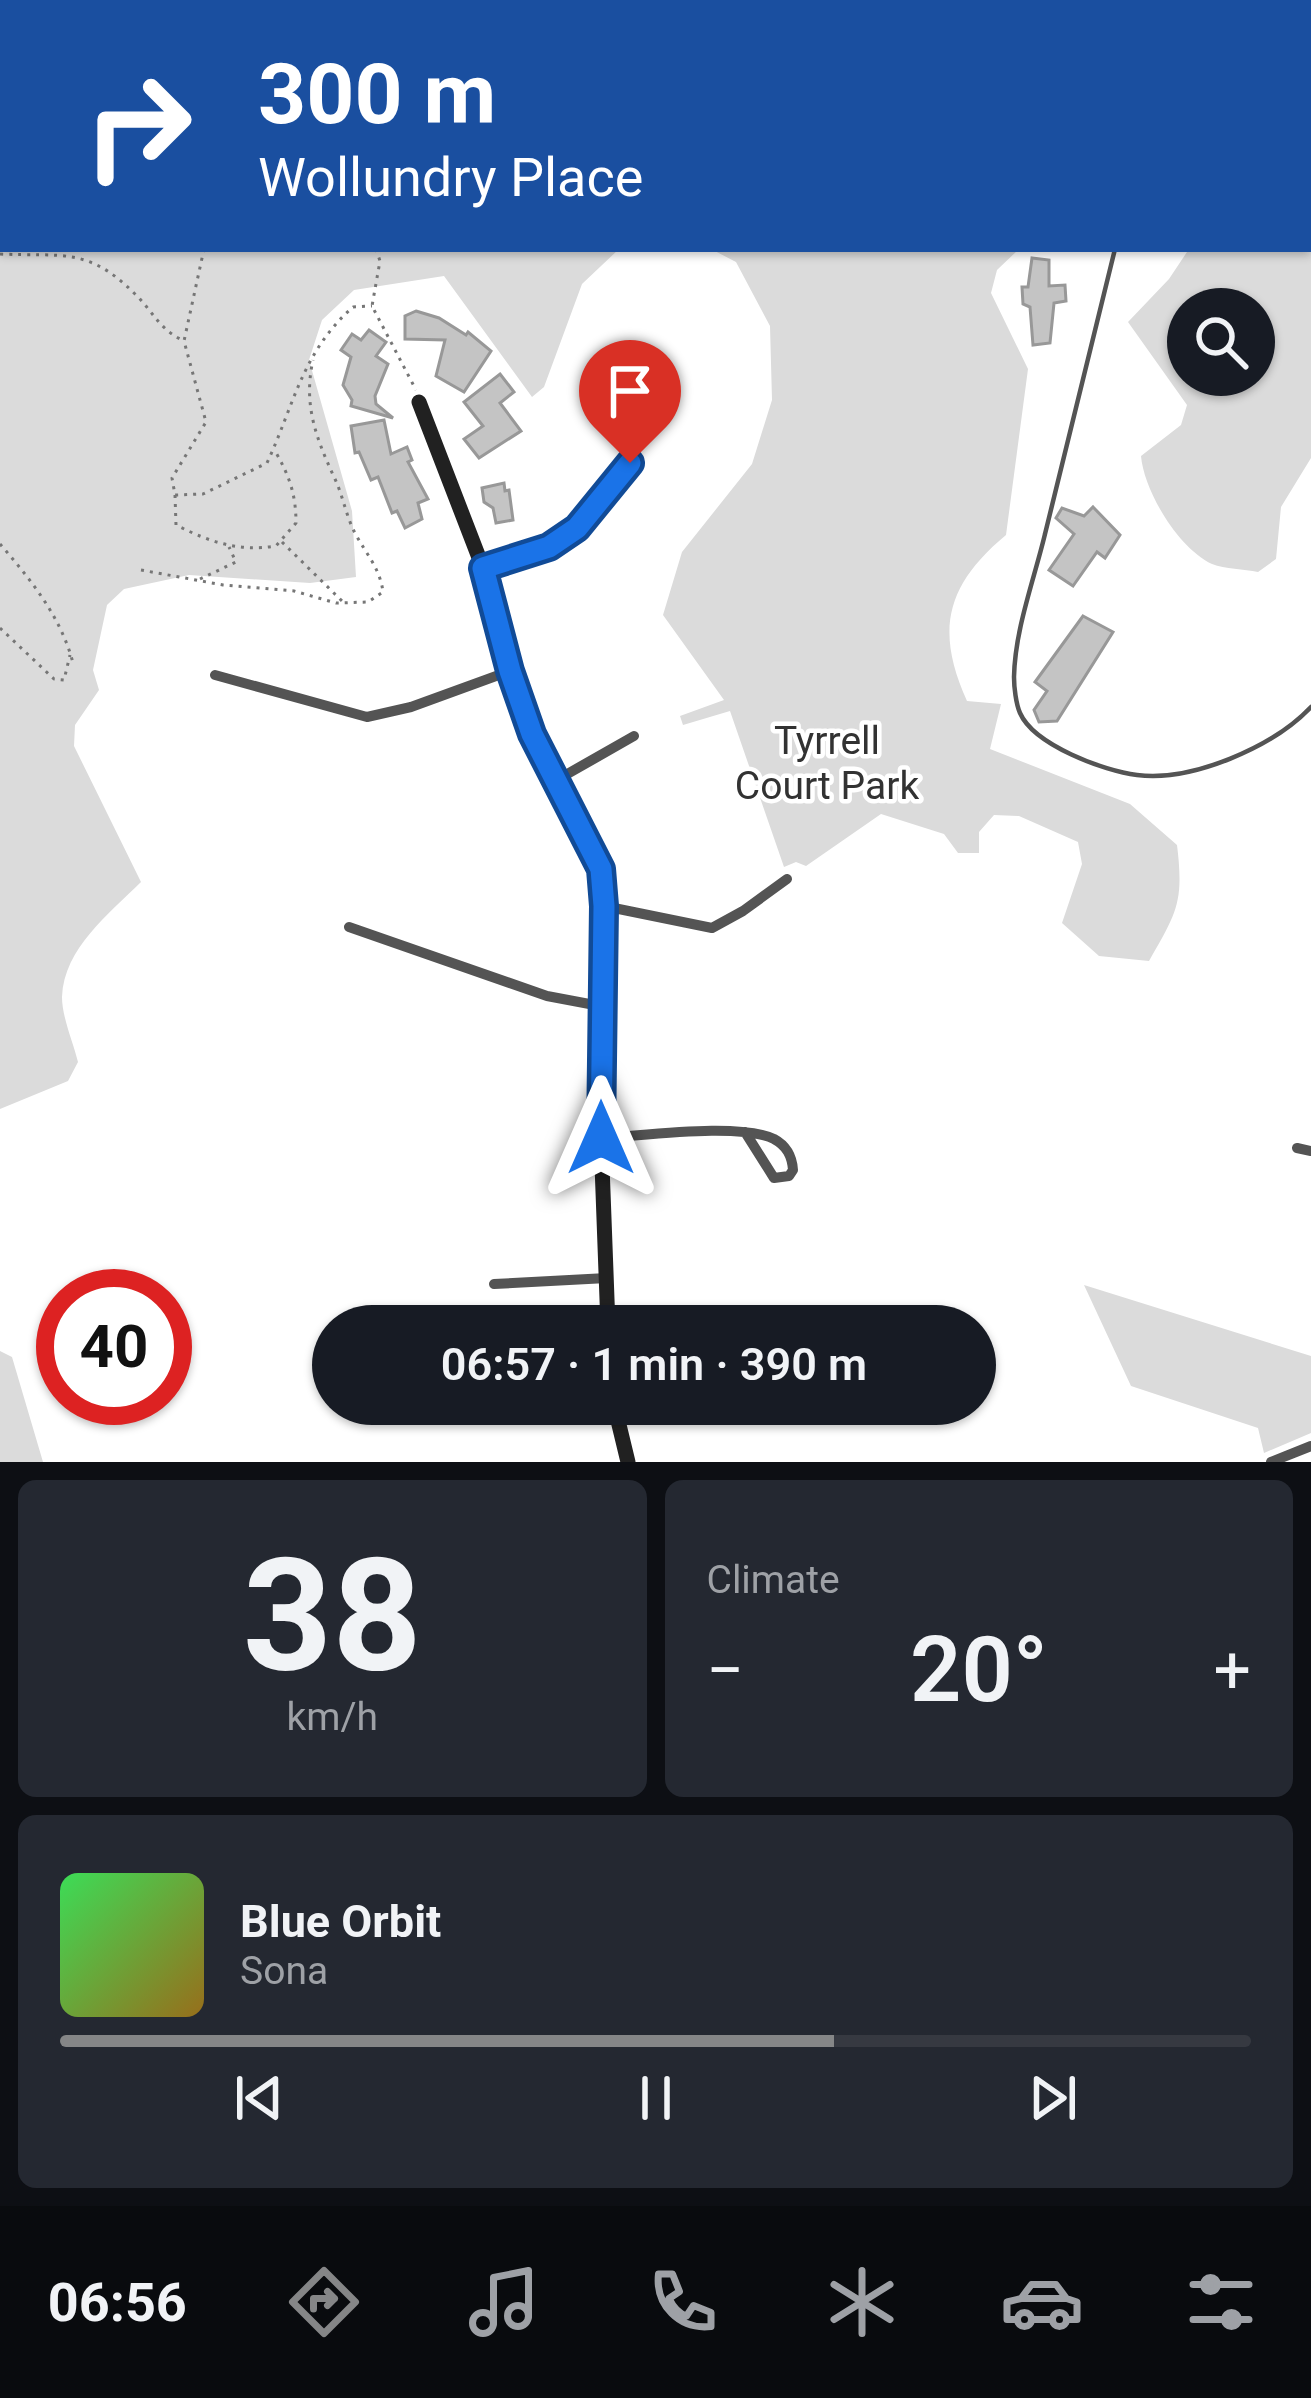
<!DOCTYPE html>
<html lang="en">
<head>
<meta charset="utf-8">
<style>
	body { margin:0; font-family:Roboto,sans-serif; background:#242831; color:#f1f3f6; height:100vh; display:flex; flex-direction:column; font-size:45px; white-space:nowrap }
	* { box-sizing:border-box; margin:0 }
	p { font-size:39px; color:#9ea1a6 }
	.icon { flex:none; width:66px; height:66px; fill:none; stroke:currentColor; stroke-width:2; stroke-linecap:round; stroke-linejoin:round }
	.map { position:relative; height:1462px; overflow:hidden }
	.panel { display:flex; flex-direction:column; gap:18px; padding:18px; background:#0d0f14; flex:1 }
	.panel>* { flex:none }
	.banner { position:absolute; left:0px; top:0px; width:1311px; height:252px; box-shadow:0 3px 9px #0004; background:#1a4fa0; color:#fff; overflow:hidden }
	.fabs { position:absolute; left:1167px; top:288px; display:grid; gap:24px }
	.fabs a { display:grid; place-items:center; width:108px; height:108px; border-radius:50%; background:#171b24; box-shadow:0 3px 9px #0004; font-size:60px }
	.speed { position:absolute; left:36px; top:1269px; display:flex; gap:24px; font-size:60px; font-weight:700; text-align:center }
	.speed>* { display:grid; place-content:center; width:156px; height:156px; border-radius:50%; background:#171b24; box-shadow:0 3px 9px #0004; line-height:1 }
	.speed .limit { border:18px solid #d22; background:#fff; color:#111 }
	.pin { position:absolute; display:grid; place-items:center; width:102px; height:102px; color:#fff; margin:-123px -51px; border-radius:50% 50% 50% 0; rotate:-45deg; box-shadow:0 0 12px #0007 }
	.pin .icon { rotate:45deg }
	.me { position:absolute; width:132px; margin:-66px; rotate:0deg; stroke-linejoin:round; filter:drop-shadow(0 0 9px #0008) }
	.turn { display:flex; align-items:center; gap:42px; height:252px; padding:0 60px; font-size:54px }
	.turn .icon { width:156px; height:156px; stroke-width:2.5 }
	.turn b { display:block; font-size:84px; line-height:102px }
	.big { font-size:90px; font-weight:600; line-height:1.1 }
	.panel .tile { flex:1; display:flex; flex-direction:column; justify-content:center; gap:18px; min-width:0; padding:0 42px; border-radius:18px; background:#242831 }
	.panel .dial { align-items:center; gap:0 }
	.dial b { font-size:156px; line-height:1 }
	.song { display:flex; align-items:center; gap:36px }
	.cover { width:144px; height:144px; border-radius:18px; background:linear-gradient(135deg,hsl(130 70% 55%),hsl(40 70% 35%)) }
	.played { height:12px; border-radius:6px; background:linear-gradient(90deg,#858687 65%,#363941 65%) }
	.keys { display:flex; justify-content:space-around; direction:ltr }
	.heat { display:flex; justify-content:space-between; align-items:center; font-size:66px; direction:ltr }
	.panel .tiles { flex:1; display:grid; gap:18px; grid-template-columns:1fr 1fr }
	.tile:last-child { grid-column:span 2 }
	.trip { position:absolute; left:312px; top:1305px; width:684px; height:120px; border-radius:60px; background:#171b24; box-shadow:0 3px 9px #0004; font-weight:600; line-height:120px; text-align:center }
	.tab-bar { display:flex; height:192px; justify-content:space-around; align-items:center; background:#090b0e; color:#9ea1a6 }
	.tab-bar .icon { width:84px; height:84px }
	.tab-bar .current { color:#858687 }
	.tab-bar b { font-size:54px; color:#f1f3f6 }
	.map>svg:first-child { display:block }
</style>
</head>
<body>
<div class="map">
<svg width="1311" height="1462" viewBox="0 0 1311 1462">
	<rect width="100%" height="100%" fill="#fff"/>
	<path fill="#dbdbdb" fill-rule="evenodd" d="M0,0L795,3H3V249H619L582,284L544,387L532,397L444,276L354,290L322,320L309,360L352,511L356,577L310,583L189,575L124,589L107,605L93,670L99,690L75,725L74,746L141,882C109,914 64,948 62,997C62,1017 73,1042 78,1062L68,1081L0,1109Z
		M823,0H1311V458L1281,507L1276,559L1258,572C1244,569 1225,569 1212,564C1178,548 1144,491 1141,456L1181,425L1187,405L1128,322L1169,279L1189,249H1308V3H820ZM1188,309H1254V375H1188Z
		M711,249H1019L997,270L991,293L1028,369L1006,535C946,585 935,630 967,701L1001,704L990,749L1130,804L1177,845C1184,902 1177,912 1149,961L1099,956L1062,923L1082,864L1078,842L1019,816L994,815L979,832V853H958L944,834L881,814L806,866L796,862L784,867L730,711L683,725L680,716L724,700L663,615L682,552L752,464L772,400L770,326L736,262Z
		M1084,1285L1311,1356V1433L1264,1453L1258,1428L1131,1386Z
		M0,1351L12,1357L43,1462H0Z"/>
	<path fill="#c4c4c4" stroke="#989898" stroke-width="3" d="M1032,258L1049,260V286L1065,285L1066,301L1054,303L1050,343L1033,345L1030,307L1023,304L1022,287H1028Z
		M416,311L439,318L466,335L468,332L491,351L464,392L436,376L445,340L405,339V316Z
		M369,330L386,342L376,356L388,364L375,396L376,404L393,418L351,406L352,400L343,385L351,357L341,350L352,334L361,340Z
		M500,374L514,392L500,403L521,431L479,458L464,439L483,426L464,402Z
		M384,420L391,454L407,447L412,460L408,462L428,499L418,503L422,519L405,528L397,511L392,513L378,477L371,480L359,452L355,453L351,426Z
		M504,483L505,491L509,490L513,520L496,523L493,508L484,502L482,488Z
		M1093,507L1120,535L1105,558L1097,552L1073,586L1049,570L1074,534L1056,518L1062,508L1084,516Z
		M1083,616L1113,632L1057,721L1039,722L1034,710L1047,691L1035,682Z"/>
	<g fill="none" stroke-linecap="round" stroke-linejoin="round">
		<path stroke="#767676" stroke-width="3" stroke-dasharray="3 6" stroke-linecap="butt" d="M175,0L187,3
			M319,0L321,3
			M395,0L397,3
			M1210,0L1213,3
			M253,3L263,0
			M1308,64L1311,65
			M204,249L184,341L206,422L172,478L175,495L203,494L267,463C294,405 302,352 353,307L372,306
			M376,249L380,261L372,306L416,390
			M0,254C60,257 87,246 134,293C153,311 158,328 182,340
			M175,495L176,525C210,542 238,552 276,546L296,523C296,494 289,475 275,451
			M282,542L343,602
			M0,544C31,580 61,617 73,663
			M141,570L223,585L294,591L336,603L368,602L383,592C380,568 366,554 355,533C346,516 343,496 335,479C316,438 303,405 313,360
			M200,579L236,562L229,547
			M0,628L54,679L64,680L70,655"/>
		<path stroke="#545454" stroke-width="4.5" d="M1115,249C1091,344 1068,439 1045,534C1034,580 1015,629 1014,677C1014,687 1016,704 1020,713C1034,745 1104,771 1137,775C1192,782 1273,747 1311,707"/>
		<path stroke="#545454" stroke-width="10" d="M483,568C503,561 526,557 546,548C611,521 647,433 668,372
			M215,675L367,717L411,707L510,671
			M555,781L634,736
			M604,906L712,928L743,911L787,879
			M349,927L547,996L600,1006
			M601,1138C642,1136 739,1122 774,1139C787,1146 792,1156 793,1170L789,1176L774,1178L745,1132
			M1297,1148L1311,1151
			M494,1284L607,1278
			M1271,1462L1311,1446"/>
		<path stroke="#212121" stroke-width="15" d="M419,402L483,568L510,671L533,734L601,869L604,906L601,1138L608,1326
			M614,1404L628,1462"/>
	</g>
	<g fill="none" stroke-linecap="round" stroke-linejoin="round">
		<defs>
			<path id="route" d="M601,1138L604,906L601,869L532,734L510,671L483,568L549,547L577,528L630,463"/>
		</defs>
		<use href="#route" stroke="#114b97" stroke-width="30"/>
		<use href="#route" stroke="#1a73e8" stroke-width="21"/>
	</g>
	<g text-anchor="middle" stroke-width="9" stroke-linejoin="round" paint-order="stroke">
		<g font-size="39" fill="#323232" stroke="#fff">
			<text x="827" y="754">Tyrrell<tspan x="827" dy="45">Court Park</tspan></text>
		</g>
	</g>
</svg>
<div class="fabs">
<a><svg class="icon" aria-label="search" viewBox="0 0 24 24"><circle cx="10" cy="10" r="6"/><path d="M15 15l6 6"/></svg></a>
</div>
<div class="speed"><div class="limit">40</div></div>
<div class="pin" style="left:630px;top:463px;background:#d93025"><svg class="icon" aria-label="arrive" viewBox="0 0 24 24"><path d="M6 21V4h12l-3 4 3 4H6"/></svg></div>
<svg class="me" style="left:601px;top:1138px" viewBox="-20 -20 40 40"><path d="M0-17L14 15 0 8-14 15z" fill="#1a73e8" stroke="#fff" stroke-width="4"/></svg>
<div class="trip">06:57 · 1 min · 390 m</div>
<div class="banner">
<div class="turn"><svg class="icon" aria-label="right" viewBox="0 0 24 24"><path d="M7 20v-9h11M14 6l5 5-5 5"/></svg><div><b>300 m</b>Wollundry Place</div></div>
</div>
</div>
<section class="panel">
<div class="tiles">
<div class="tile dial"><b>38</b><p>km/h</p></div>
<div class="tile"><p>Climate</p>
<div class="heat"><a>−</a><b class="big">20°</b><a>+</a></div>
</div>
<div class="tile">
<div class="song"><i class="cover"></i><div><b>Blue Orbit</b><p>Sona</p></div></div>
<div class="played"></div>
<div class="keys"><svg class="icon" aria-label="previous" viewBox="0 0 24 24"><path d="M18 5L8 12l10 7zM5 5v14"/></svg><svg class="icon" aria-label="pause" viewBox="0 0 24 24"><path d="M8 5v14M16 5v14"/></svg><svg class="icon" aria-label="next" viewBox="0 0 24 24"><path d="M6 5l10 7-10 7zM19 5v14"/></svg></div>
</div>
</div>
</section>
<nav class="tab-bar">
<b>06:56</b>
<svg class="icon current" aria-label="directions" viewBox="0 0 24 24"><path d="M12 3l9 9-9 9-9-9zM9 14v-3h6M13 9l2 2-2 2"/></svg>
<svg class="icon" aria-label="music" viewBox="0 0 24 24"><path d="M9 18V5l10-2v13"/><circle cx="6" cy="18" r="3"/><circle cx="16" cy="16" r="3"/></svg>
<svg class="icon" aria-label="phone" viewBox="0 0 24 24"><path d="M5 4h4l2 5-3 2q2 4 5 5l2-3 5 2v4C11 20 4 13 5 4z"/></svg>
<svg class="icon" aria-label="climate" viewBox="0 0 24 24"><path d="M12 3v18M4 7l16 10M4 17L20 7"/></svg>
<svg class="icon" aria-label="car" viewBox="0 0 24 24"><path d="M5 17H2v-5l4-1 3-4h7l3 4 3 1v5h-3M9 17h6M6 11h13"/><circle cx="7" cy="17" r="2"/><circle cx="17" cy="17" r="2"/></svg>
<svg class="icon" aria-label="filters" viewBox="0 0 24 24"><path d="M4 7h16M4 17h16"/><circle cx="9" cy="7" r="2"/><circle cx="15" cy="17" r="2"/></svg>
</nav>
</body>
</html>
